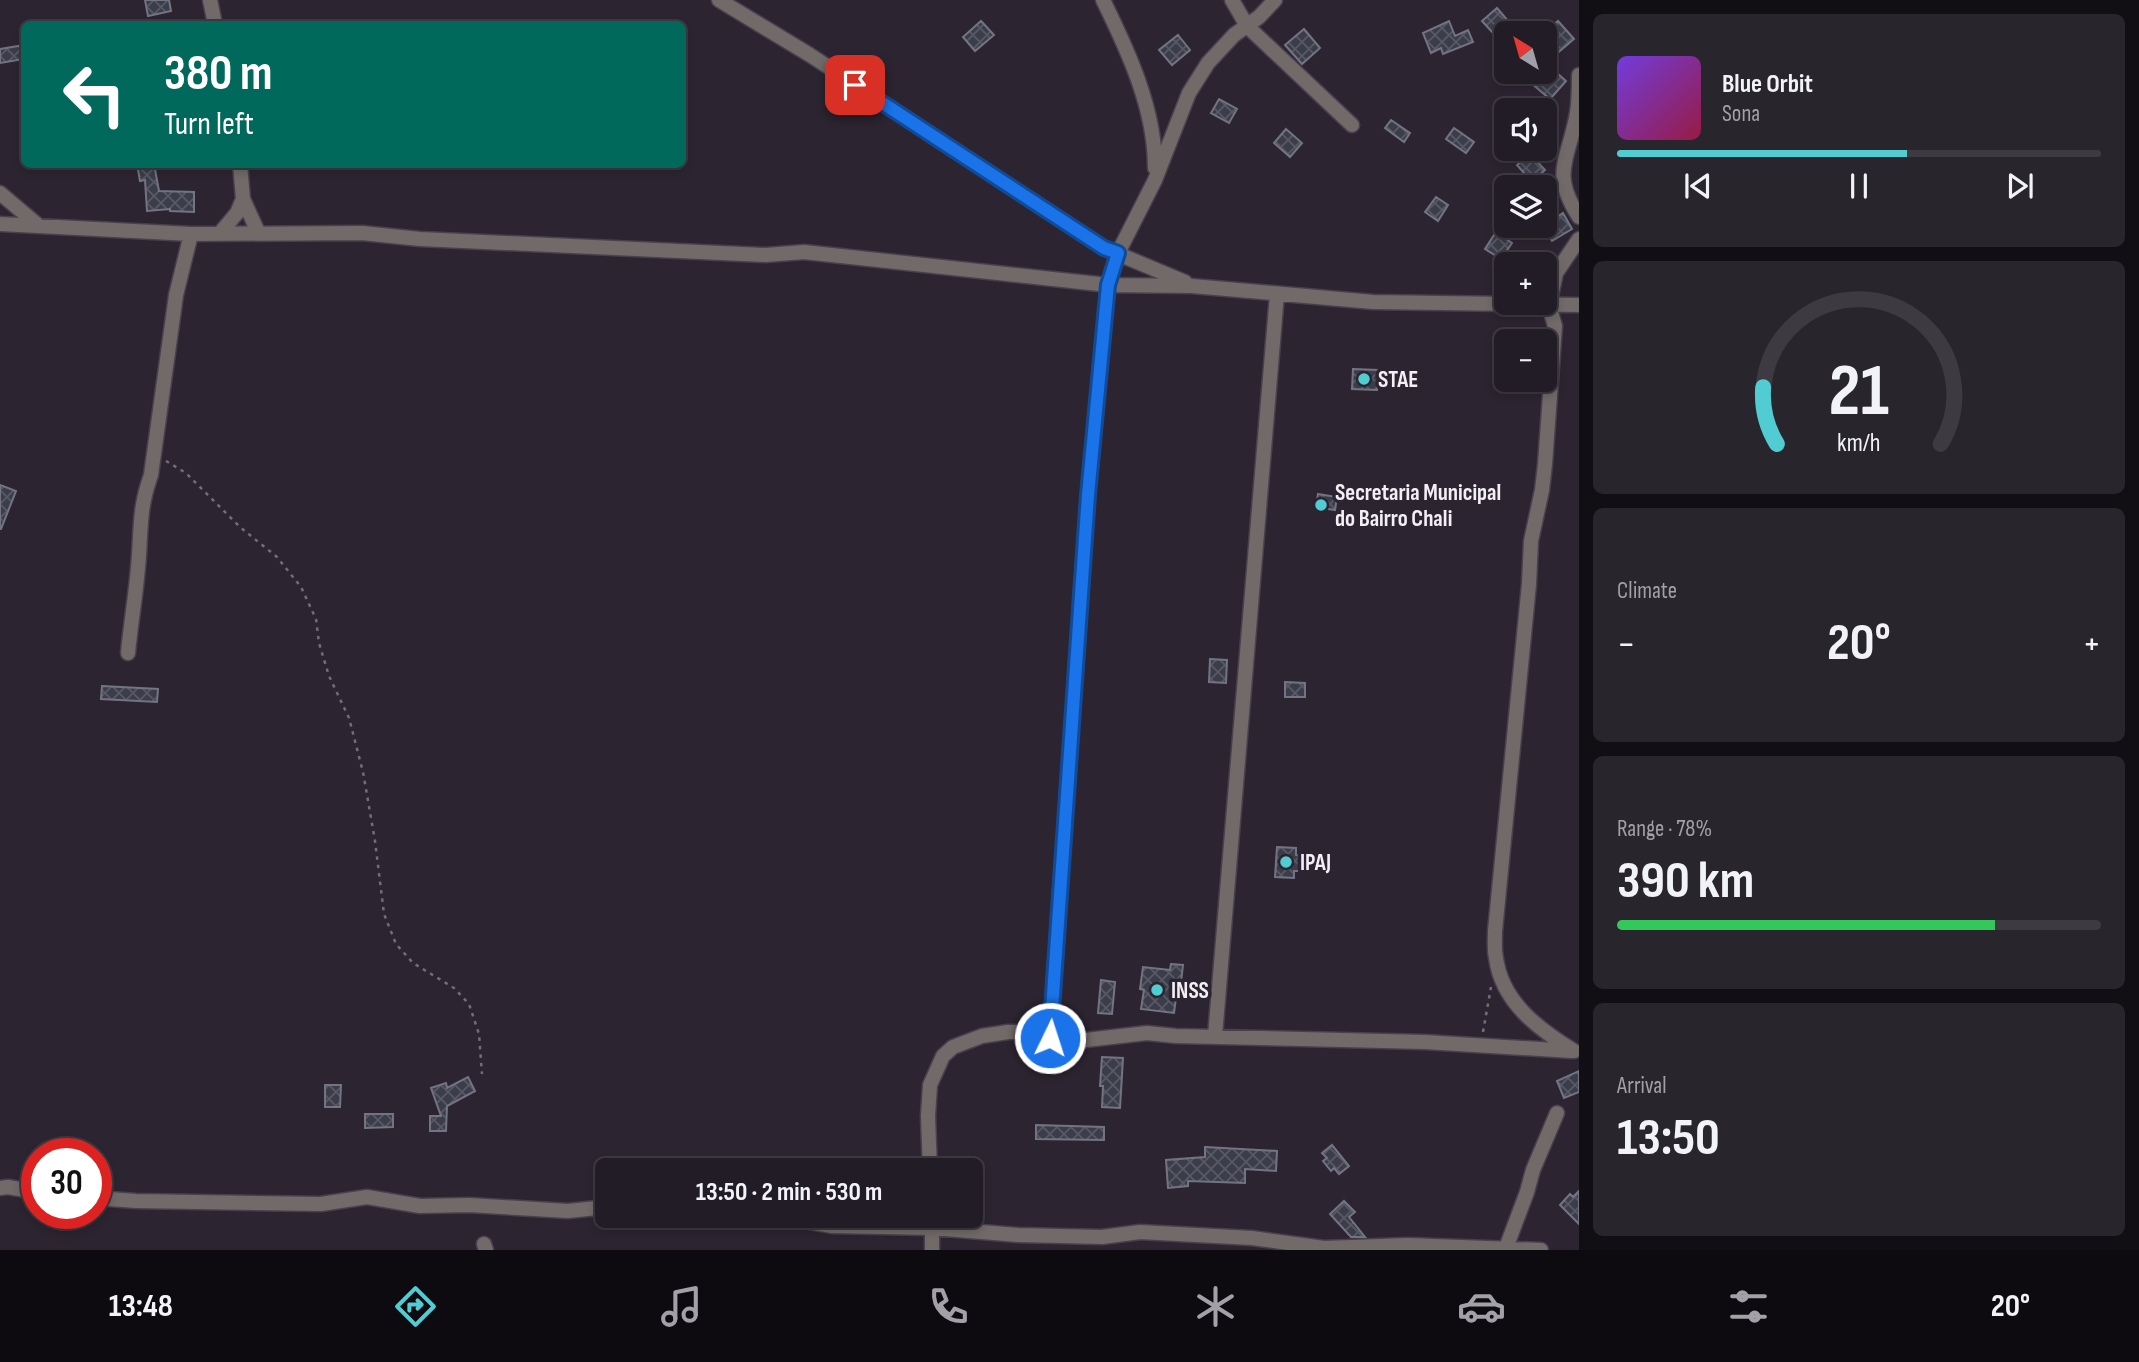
<!DOCTYPE html>
<html lang="en">
<head>
<meta charset="utf-8">
<style>
	body { margin:0; font-family:"Sofia Sans Condensed",sans-serif; background:#29252d; color:#f1f3f6; height:100vh; display:flex; flex-direction:column; font-size:26px; white-space:nowrap }
	* { box-sizing:border-box; margin:0 }
	p { font-size:23px; color:#a2a1a7 }
	.icon { flex:none; width:38px; height:38px; fill:none; stroke:currentColor; stroke-width:2; stroke-linecap:round; stroke-linejoin:round }
	.map { position:relative; flex:1; overflow:hidden }
	.sheet { display:flex; flex-direction:column; gap:14px; padding:14px; background:#120f14; width:560px }
	.sheet>* { flex:none }
	.hud { position:absolute; left:21px; top:21px; width:665px; height:147px; border-radius:10px; box-shadow:0 4px 10px #0003,0 0 0 2px #3e3a42; background:#00695c; color:#fff; overflow:hidden }
	.needle { width:46px; rotate:323deg }
	.buttons { position:absolute; left:1494px; top:21px; display:grid; gap:14px }
	.buttons a { display:grid; place-items:center; width:63px; height:63px; border-radius:10px; background:#211c25; box-shadow:0 4px 10px #0003,0 0 0 2px #3e3a42; font-size:35px }
	.speed { position:absolute; left:21px; top:1138px; display:flex; gap:14px; font-size:35px; font-weight:700; text-align:center }
	.speed>* { display:grid; place-content:center; width:91px; height:91px; border-radius:50%; background:#211c25; box-shadow:0 4px 10px #0003,0 0 0 2px #3e3a42; line-height:1 }
	.speed .limit { border:10px solid #d22; background:#fff; color:#111 }
	.pin { position:absolute; display:grid; place-items:center; width:60px; height:60px; color:#fff; margin:-30px; border-radius:14px; box-shadow:0 4px 10px #0006 }
	.me { position:absolute; width:77px; margin:-38px; rotate:4deg; stroke-linejoin:round; filter:drop-shadow(0 0 5px #0008) }
	.turn { display:flex; align-items:center; gap:24px; height:147px; padding:0 28px; font-size:32px }
	.turn .icon { width:91px; height:91px; stroke-width:2.5 }
	.turn b { display:block; font-size:49px; line-height:60px }
	.big { font-size:52px; font-weight:700; line-height:1.1 }
	.sheet .widget { flex:1; display:flex; flex-direction:column; justify-content:center; gap:10px; min-width:0; padding:0 24px; border-radius:10px; background:#29252d }
	.sheet .dial { align-items:center; gap:0 }
	.dial svg { height:182px; overflow:visible; fill:none; stroke:#3e3a42; stroke-width:7; stroke-linecap:round; text-anchor:middle }
	.dial text { fill:#f1f3f6; stroke:none }
	.song { display:flex; align-items:center; gap:21px }
	.cover { width:84px; height:84px; border-radius:10px; background:linear-gradient(135deg,hsl(260 70% 55%),hsl(340 70% 35%)) }
	.played { height:7px; border-radius:4px; background:linear-gradient(90deg,#51ccd2 60%,#3e3a42 60%) }
	.keys { display:flex; justify-content:space-around; direction:ltr }
	.heat { display:flex; justify-content:space-between; align-items:center; font-size:38px; direction:ltr }
	.charge { height:10px; border-radius:5px; background:linear-gradient(90deg,#34c759 78%,#3e3a42 0) }
	.trip { position:absolute; left:595px; top:1158px; width:388px; height:70px; border-radius:10px; background:#211c25; box-shadow:0 4px 10px #0003,0 0 0 2px #3e3a42; font-weight:700; line-height:70px; text-align:center }
	.menu { display:flex; height:112px; justify-content:space-around; align-items:center; background:#0d0b0f; color:#a2a1a7 }
	.menu .icon { width:49px; height:49px }
	.menu .on { color:#51ccd2 }
	.menu b { font-size:32px; color:#f1f3f6 }
	main { display:flex; flex:1; min-height:0 }
	.map>svg:first-child { display:block }
</style>
</head>
<body>
<main>
<div class="map">
<svg width="1579" height="1250" viewBox="0 0 1579 1250">
	<defs>
		<pattern id="building-cross-hatch" width="8" height="8" patternUnits="userSpaceOnUse" patternTransform="scale(1.75)"><rect width="8" height="8" fill="#3c3d4a"/><path d="M0 0l8 8M0 8l8-8" fill="none" stroke="#595965"/></pattern>
	</defs>
	<rect width="100%" height="100%" fill="#2c2531"/>
	<path fill="url(#building-cross-hatch)" stroke="#737483" stroke-width="2" d="M145,0H169L171,11L148,16Z
		M1497,8L1508,21L1494,34L1482,21Z
		M981,21L994,35L975,51L963,37Z
		M1449,21L1455,36L1468,30L1473,42L1443,54L1441,48L1431,53L1423,33Z
		M1558,21L1574,39L1546,63L1566,81L1550,99L1525,78L1530,72H1545V42L1550,38L1545,32Z
		M1304,29L1320,48L1302,64L1285,45Z
		M1178,35L1190,50L1172,65L1159,50Z
		M24,45V59L0,63V49Z
		M1219,99L1237,109L1229,123L1211,113Z
		M1391,120L1410,133L1404,142L1385,128Z
		M1454,128L1474,142L1466,153L1446,139Z
		M1286,129L1302,143L1290,157L1274,143Z
		M1530,154L1545,170L1532,182L1517,165Z
		M137,164H154L159,191L194,192V212L170,211V209L147,211L145,180L140,181Z
		M1436,197L1448,205L1438,221L1425,212Z
		M1563,213L1572,229L1552,241L1543,226Z
		M1496,232L1512,243L1501,259L1485,249Z
		M1353,369L1378,370L1377,390L1352,389Z
		M0,485L16,491L1,529H0Z
		M1318,494L1337,497L1335,510L1316,507Z
		M1210,659L1227,660L1226,683L1209,682Z
		M1285,682L1305,683V697H1285Z
		M102,686L158,689L157,702L101,699Z
		M1277,847L1296,848V855L1300,856L1299,871H1294V878L1275,877Z
		M1171,964L1183,965L1181,982H1178L1174,1013L1141,1009L1144,990L1140,989L1143,967L1170,970Z
		M1101,980L1115,982L1112,1014L1098,1013Z
		M1102,1057L1123,1058L1120,1108L1102,1107L1103,1086H1100Z
		M1579,1071V1092L1564,1098L1557,1081Z
		M468,1077L475,1091L447,1106L446,1131H430V1116H441L431,1088L446,1083L447,1088Z
		M325,1085H341L340,1107H325Z
		M365,1114H393V1127L365,1128Z
		M1036,1125L1104,1127V1140L1036,1139Z
		M1332,1145L1349,1166L1339,1174L1334,1168L1331,1171L1323,1161L1327,1158L1322,1153Z
		M1205,1147L1277,1151L1276,1171L1245,1169V1183L1188,1181V1186L1168,1188L1166,1160L1205,1157Z
		M1579,1191V1224L1560,1205L1570,1194L1573,1197Z
		M1344,1201L1355,1212L1349,1217L1365,1237H1351L1330,1214Z"/>
	<g fill="none" stroke-linecap="round" stroke-linejoin="round">
		<defs>
			<path id="minor" d="M210,0L215,24
				M719,0L810,55L1104,248L1185,282
				M1103,0C1129,53 1155,109 1155,168
				M1232,0L1247,26L1352,125
				M1579,75C1579,88 1579,101 1577,113C1569,159 1550,172 1579,217
				M240,164L243,199L258,232
				M0,193L39,226
				M0,224L191,234L362,233L420,239L766,255L804,252L1108,285L1192,286L1373,302L1579,305
				M221,232L237,213L243,199
				M128,653C131,621 137,588 139,555C141,523 140,506 151,475L176,295L191,234
				M1215,1036L1277,294
				M1050,1038L1088,495L1108,285L1118,253L1155,180L1189,93L1208,63L1234,35L1259,17L1275,0
				M1574,1051C1540,1030 1502,1003 1496,958C1494,949 1495,940 1495,931L1529,584L1531,541L1542,490L1545,464L1555,326L1549,306L1556,273L1579,239
				M930,1171L928,1116L930,1085L943,1056L953,1047L982,1036L1008,1032H1029L1050,1038L1086,1040L1147,1033L1176,1036L1425,1042L1572,1051
				M0,1188L8,1187L37,1192
				M96,1198L136,1201L321,1204L367,1197L420,1206L469,1205L568,1211L607,1207
				M776,1216L832,1226L933,1228L1018,1235L1102,1237L1140,1232L1252,1238L1324,1248L1408,1245L1541,1250
				M932,1216V1250
				M484,1244L486,1250
				M1506,1248L1527,1192L1533,1170L1557,1113"/>
		</defs>
		<use href="#minor" stroke="#48414d" stroke-width="17"/>
		<path stroke="#736d78" stroke-width="2.5" stroke-dasharray="3.5 5" stroke-linecap="butt" d="M166,461L186,473L240,527L277,557L301,587L316,619L319,643L329,676L349,718L363,772L375,841L384,914L396,944L413,963L454,988L469,1004L479,1034L482,1074
			M1483,1032L1491,987"/>
		<use href="#minor" stroke="#716a68" stroke-width="14"/>
	</g>
	<g fill="none" stroke-linecap="round" stroke-linejoin="round">
		<defs>
			<path id="route" d="M855,85L1104,248L1118,253L1108,285L1088,495L1050,1038"/>
		</defs>
		<use href="#route" stroke="#114b97" stroke-width="18"/>
		<use href="#route" stroke="#1a73e8" stroke-width="12"/>
	</g>
	<g fill="#51ccd2" stroke="#2c2531" stroke-width="2.5">
		<circle cx="1364" cy="379" r="7"/>
		<circle cx="1321" cy="505" r="7"/>
		<circle cx="1286" cy="862" r="7"/>
		<circle cx="1157" cy="990" r="7"/>
	</g>
	<g text-anchor="middle" stroke-width="7" stroke-linejoin="round" paint-order="stroke">
		<g font-size="23" font-weight="bold" fill="#f3eff6" stroke="#2c2531" text-anchor="start">
			<text x="1378" y="387">STAE</text>
			<text x="1335" y="500">Secretaria Municipal<tspan x="1335" dy="26">do Bairro Chali</tspan></text>
			<text x="1300" y="870">IPAJ</text>
			<text x="1171" y="998">INSS</text>
		</g>
	</g>
</svg>
<div class="buttons">
<a><svg class="needle" viewBox="-14 -14 28 28"><path d="M0-13l5 13h-10z" fill="#e53935"/><path d="M0 13l5-13h-10z" fill="#a2a1a7"/></svg></a>
<a><svg class="icon" aria-label="sound" viewBox="0 0 24 24"><path d="M4 9h4l5-4v14l-5-4H4zM17 9q2 3 0 6"/></svg></a>
<a><svg class="icon" aria-label="layers" viewBox="0 0 24 24"><path d="M12 4l9 5-9 5-9-5zM3 14l9 5 9-5"/></svg></a>
<a>+</a>
<a>−</a>
</div>
<div class="speed"><div class="limit">30</div></div>
<div class="pin" style="left:855px;top:85px;background:#d93025"><svg class="icon" aria-label="arrive" viewBox="0 0 24 24"><path d="M6 21V4h12l-3 4 3 4H6"/></svg></div>
<svg class="me" style="left:1050px;top:1038px" viewBox="-20 -20 40 40"><circle r="17" fill="#1a73e8" stroke="#fff" stroke-width="3"/><path d="M0-11L8 9 0 5-8 9z" fill="#fff"/></svg>
<div class="trip">13:50 · 2 min · 530 m</div>
<div class="hud">
<div class="turn"><svg class="icon" aria-label="left" viewBox="0 0 24 24"><path d="M17 20v-9H6M10 6l-5 5 5 5"/></svg><div><b>380 m</b>Turn left</div></div>
</div>
</div>
<section class="sheet">
<div class="widget">
<div class="song"><i class="cover"></i><div><b>Blue Orbit</b><p>Sona</p></div></div>
<div class="played"></div>
<div class="keys"><svg class="icon" aria-label="previous" viewBox="0 0 24 24"><path d="M18 5L8 12l10 7zM5 5v14"/></svg><svg class="icon" aria-label="pause" viewBox="0 0 24 24"><path d="M8 5v14M16 5v14"/></svg><svg class="icon" aria-label="next" viewBox="0 0 24 24"><path d="M6 5l10 7-10 7zM19 5v14"/></svg></div>
</div>
<div class="widget dial"><svg viewBox="0 0 100 80">
<path d="M14 69A42 42 0 1 1 86 69"/>
<path d="M14 69A42 42 0 0 1 8 44" stroke="#51ccd2"/>
<text x="50" y="56" font-size="32" font-weight="700">21</text>
<text x="50" y="72" font-size="11">km/h</text>
</svg></div>
<div class="widget"><p>Climate</p>
<div class="heat"><a>−</a><b class="big">20°</b><a>+</a></div>
</div>
<div class="widget"><p>Range · 78%</p><b class="big">390 km</b><div class="charge"></div></div>
<div class="widget"><p>Arrival</p><b class="big">13:50</b></div>
</section>
</main>
<nav class="menu">
<b>13:48</b>
<svg class="icon on" aria-label="directions" viewBox="0 0 24 24"><path d="M12 3l9 9-9 9-9-9zM9 14v-3h6M13 9l2 2-2 2"/></svg>
<svg class="icon" aria-label="music" viewBox="0 0 24 24"><path d="M9 18V5l10-2v13"/><circle cx="6" cy="18" r="3"/><circle cx="16" cy="16" r="3"/></svg>
<svg class="icon" aria-label="phone" viewBox="0 0 24 24"><path d="M5 4h4l2 5-3 2q2 4 5 5l2-3 5 2v4C11 20 4 13 5 4z"/></svg>
<svg class="icon" aria-label="climate" viewBox="0 0 24 24"><path d="M12 3v18M4 7l16 10M4 17L20 7"/></svg>
<svg class="icon" aria-label="car" viewBox="0 0 24 24"><path d="M5 17H2v-5l4-1 3-4h7l3 4 3 1v5h-3M9 17h6M6 11h13"/><circle cx="7" cy="17" r="2"/><circle cx="17" cy="17" r="2"/></svg>
<svg class="icon" aria-label="filters" viewBox="0 0 24 24"><path d="M4 7h16M4 17h16"/><circle cx="9" cy="7" r="2"/><circle cx="15" cy="17" r="2"/></svg>
<b>20°</b>
</nav>
</body>
</html>
